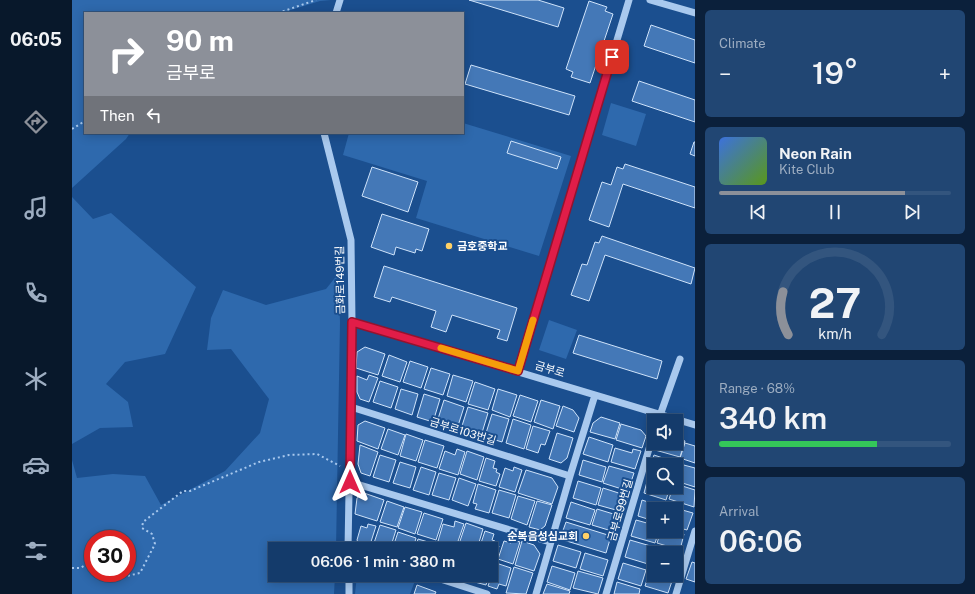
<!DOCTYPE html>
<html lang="en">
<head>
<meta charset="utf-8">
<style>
	body { margin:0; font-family:"Public Sans","Noto Sans KR",sans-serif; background:#214673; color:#f1f3f6; height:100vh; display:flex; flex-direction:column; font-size:15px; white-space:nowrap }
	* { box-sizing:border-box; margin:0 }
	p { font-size:13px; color:#9dadc1 }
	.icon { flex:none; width:22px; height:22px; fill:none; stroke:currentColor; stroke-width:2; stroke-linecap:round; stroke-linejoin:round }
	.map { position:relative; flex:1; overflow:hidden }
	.details { display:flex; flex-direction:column; gap:10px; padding:10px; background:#0b203b; width:280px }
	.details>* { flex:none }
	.guide { position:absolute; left:12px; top:12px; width:380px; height:122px; border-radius:0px; box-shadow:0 2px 10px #0003,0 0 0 1px #33557e; background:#8c9099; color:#fff; overflow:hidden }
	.tools { position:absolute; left:575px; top:414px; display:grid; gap:8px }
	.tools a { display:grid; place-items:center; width:36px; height:36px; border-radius:0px; background:#143b6b; box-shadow:0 2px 10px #0003,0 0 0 1px #33557e; font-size:20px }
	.speed { position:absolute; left:12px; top:530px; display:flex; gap:8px; font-size:20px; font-weight:700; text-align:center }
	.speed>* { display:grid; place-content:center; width:52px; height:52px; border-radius:50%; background:#143b6b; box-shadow:0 2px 10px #0003,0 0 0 1px #33557e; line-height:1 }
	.speed .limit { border:6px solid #d22; background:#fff; color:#111 }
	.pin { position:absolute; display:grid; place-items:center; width:34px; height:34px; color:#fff; margin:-17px; border-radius:8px; box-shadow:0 2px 6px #0006 }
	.me { position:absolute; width:44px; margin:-22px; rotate:0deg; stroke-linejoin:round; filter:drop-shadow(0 0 3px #0008) }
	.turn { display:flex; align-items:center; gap:14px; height:84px; padding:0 16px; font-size:18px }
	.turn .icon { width:52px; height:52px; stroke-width:2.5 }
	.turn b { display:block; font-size:28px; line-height:34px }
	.then { display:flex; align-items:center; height:38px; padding:0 16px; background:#0003; gap:8px; font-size:15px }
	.big { font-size:30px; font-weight:600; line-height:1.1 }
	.details .card { flex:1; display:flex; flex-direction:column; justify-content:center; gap:6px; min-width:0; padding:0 14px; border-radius:6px; background:#214673 }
	.details .dial { align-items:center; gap:0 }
	.dial svg { height:104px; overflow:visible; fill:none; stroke:#33557e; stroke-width:7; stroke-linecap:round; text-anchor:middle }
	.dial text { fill:#f1f3f6; stroke:none }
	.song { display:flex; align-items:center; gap:12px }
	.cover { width:48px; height:48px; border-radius:6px; background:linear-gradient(135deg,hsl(220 70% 55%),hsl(90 70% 35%)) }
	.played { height:4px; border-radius:2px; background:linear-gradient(90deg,#8c9099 80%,#33557e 80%) }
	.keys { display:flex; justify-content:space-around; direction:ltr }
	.heat { display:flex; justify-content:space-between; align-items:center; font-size:22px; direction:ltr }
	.charge { height:6px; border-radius:3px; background:linear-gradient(90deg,#34c759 68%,#33557e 0) }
	.trip { position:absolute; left:196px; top:542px; width:230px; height:40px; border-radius:0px; background:#143b6b; box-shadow:0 2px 10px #0003,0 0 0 1px #33557e; font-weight:600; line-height:40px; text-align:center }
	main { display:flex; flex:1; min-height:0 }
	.tabs { display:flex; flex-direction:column; width:72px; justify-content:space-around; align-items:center; background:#08182b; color:#9dadc1 }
	.tabs .icon { width:28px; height:28px }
	.tabs .on { color:#8c9099 }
	.tabs b { font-size:18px; color:#f1f3f6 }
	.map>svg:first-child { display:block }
</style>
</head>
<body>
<main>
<nav class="tabs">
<b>06:05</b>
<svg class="icon on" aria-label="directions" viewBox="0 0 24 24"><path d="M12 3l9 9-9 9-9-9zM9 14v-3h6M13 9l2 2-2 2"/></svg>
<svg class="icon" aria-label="music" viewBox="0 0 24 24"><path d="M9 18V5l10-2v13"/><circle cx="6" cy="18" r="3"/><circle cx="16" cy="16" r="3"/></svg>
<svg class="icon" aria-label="phone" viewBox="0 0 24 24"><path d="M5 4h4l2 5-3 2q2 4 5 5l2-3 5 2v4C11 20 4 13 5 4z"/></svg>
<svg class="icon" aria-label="climate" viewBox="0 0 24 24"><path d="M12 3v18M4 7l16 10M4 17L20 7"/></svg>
<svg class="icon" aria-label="car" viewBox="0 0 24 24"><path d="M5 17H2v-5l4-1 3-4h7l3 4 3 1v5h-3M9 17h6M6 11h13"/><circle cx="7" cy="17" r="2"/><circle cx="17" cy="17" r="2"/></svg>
<svg class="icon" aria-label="filters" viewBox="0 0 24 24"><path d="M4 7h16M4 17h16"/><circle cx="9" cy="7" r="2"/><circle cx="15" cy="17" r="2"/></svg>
</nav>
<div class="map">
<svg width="623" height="594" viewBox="0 0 623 594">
	<rect width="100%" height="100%" fill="#1b4f8f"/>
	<path fill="#2e69ad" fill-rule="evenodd" d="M0,0H259L248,1L209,13H13V133H58L54,139L0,188Z
		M539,103L574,114L564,146L530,135Z
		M391,123L499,156L467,256L344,218L355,181L271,155L277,133H391Z
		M0,197L21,219L39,213L124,287L93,354L53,362L34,384L56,402L61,427L28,428L0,444Z
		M266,274L268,322L264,549H203V575H263L262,594H0V460L5,478L41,474L73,476L89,505L153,471L188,433L197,399L159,349L135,350L139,318L151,290L194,305L254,289ZM21,539H55V573H21Z
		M477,320L505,330L494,359L467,350Z
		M285,575H331L344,578L338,594H283Z"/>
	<path fill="#4478b7" stroke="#cfe3fa" d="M397,0H466L492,8L486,27Z
		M517,1L535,7L533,11L541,14L518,83L499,77L501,72L494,69Z
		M579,25L623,40V63L572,46Z
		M399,65L503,96L497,115L393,84Z
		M567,81L623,100V122L560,101Z
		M439,141L489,157L485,169L435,153Z
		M622,142H623V156L618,154Z
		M553,164L623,187V208L551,184L537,227L517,220L530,182L539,185L545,167L551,169Z
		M300,167L346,182L336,212L290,196Z
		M310,214L357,229L350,251L344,249L343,253L324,247L322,255L299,247Z
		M530,236L623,268L619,284L533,255L517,301L499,295L510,264L515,265L523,242L527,243Z
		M312,266L445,308L435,341L425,338L428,330L380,315L374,332L359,327L364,311L320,297L318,302L302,297Z
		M507,335L590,361L585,379L501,353Z
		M293,347L313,354L306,375L284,368L285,352Z
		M317,355L335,362L328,382L310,376Z
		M338,361L356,367L349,388L331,382Z
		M359,368L378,374L371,395L352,389Z
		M297,375L306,378L297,402L288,399L285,392V376L295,380Z
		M381,375L401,381L394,402L375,396Z
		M308,381L326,387L319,408L301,402Z
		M403,382L423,389L416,410L396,404Z
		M329,389L346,394L340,415L323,409Z
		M426,389L445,395L438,417L420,410Z
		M352,394L368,399L361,422L345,417Z
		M448,395L466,401L459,422L441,416Z
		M372,400L392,407L385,429L365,422Z
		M469,400L488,406L481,429L462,422Z
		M491,406L501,410L507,418L502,432L484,426Z
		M396,407L416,413L409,436L389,429Z
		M420,414L437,419L430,442L417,438L418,434L414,433Z
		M529,417L548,423L543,439L518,432L521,423Z
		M441,419L459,425L452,449L434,443Z
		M293,421L313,428L306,449L285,441L286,425Z
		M549,424L569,430L574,436L570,448L544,440Z
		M461,426L478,431L473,445L469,444L466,453L454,449Z
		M316,429L333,435L326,455L309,449Z
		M485,433L501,438L495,458L489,463L477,459Z
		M334,434L351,440L344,461L328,456Z
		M517,437L541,445L536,462L511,454Z
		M604,438L613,441L608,457L583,450L585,443H604Z
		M353,440L372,446L365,468L346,462Z
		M613,443L623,446V463L608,458Z
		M288,445L306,452L298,476L289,473L286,464Z
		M543,448L560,453L561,449L569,451L563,469L539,462Z
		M385,449L393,452L386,475L367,469L373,451L383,455Z
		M395,451L412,457L405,480L388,474Z
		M308,455L324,460L317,482L301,477Z
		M582,455L606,463L604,468V465H582V474L576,472Z
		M414,458L423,461L421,468L425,469L424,472L428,474L424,486L407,481Z
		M511,460L534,467L530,482L507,475Z
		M328,462L344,467L338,488L321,483Z
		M608,464L623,468V487L604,481Z
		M537,466L562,473L556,491L531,483Z
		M349,467L364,472L357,495L341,490Z
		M442,467L450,470L443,492L427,487L433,468L441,471Z
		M454,470L480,478L486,487L480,504L446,493Z
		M367,473L384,478L377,500L360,495Z
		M387,478L404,484L396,506L380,500Z
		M576,478L582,480V487H598L594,500L572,493Z
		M506,481L529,488L524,505L501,498Z
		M406,484L424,490L417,513L403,509L405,504L401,503Z
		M604,484L623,490L622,507L597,499L601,487H604Z
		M531,488L556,496L551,512L526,505Z
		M427,490L444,495L437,518L420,513Z
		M292,493L312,500L305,521L283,514L285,498Z
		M446,496L463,501L455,525L439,519Z
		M570,500L594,508L593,509H582V521L566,516Z
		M315,501L332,507L325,527L308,522Z
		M465,501L480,505L473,526L468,530L457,527Z
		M499,502L523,510L518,525L494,518Z
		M596,506L621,513L615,530L604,527V509H595Z
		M333,507L350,512L343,534L326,528Z
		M525,509L548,516L543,532L520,525Z
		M352,513L371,519L364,540L345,534Z
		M564,520L582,525V531H587L583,543L559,536Z
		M383,521L392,524L384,547L366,541L371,524L382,527Z
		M494,522L539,536L534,553L488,539Z
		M394,523L411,529L405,549H394L386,547Z
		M296,524L304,526L297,548L288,546L285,540L289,526L295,528Z
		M308,525L324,530L318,549H300Z
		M413,531L422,534L420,540L423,541L422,545L427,546L423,559L419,557V549H407Z
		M589,531H602L612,534L608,550L585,543Z
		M326,532L344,538L341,549H325L321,547Z
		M346,539L363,544L361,549H343Z
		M441,540L448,542L441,564L426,559L432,541L439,543Z
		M558,540L582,547L576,564L553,557Z
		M450,541L462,545L468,554L462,571L443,565Z
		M486,545L509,552L504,568L481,561Z
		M584,548L601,553H582Z
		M513,553L536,560L531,576L508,569Z
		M620,562L623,563V582L614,579Z
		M424,563L439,568L434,586L427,584L425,589L416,586Z
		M551,563L574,570L569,586L546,579Z
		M480,566L503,573L498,590L475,582Z
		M442,567L461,573L454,594L434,593Z
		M506,571L531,578L526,594L501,588Z
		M578,571L582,572V575H592L601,578L596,593L573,586Z
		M401,575H417L414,585L399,581Z
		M545,582L568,589L567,594H542Z
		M475,584L498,591L497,594H471Z
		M345,585L364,592L363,594H342Z"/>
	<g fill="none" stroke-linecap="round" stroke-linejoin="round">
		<path stroke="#a9c9ee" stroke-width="2" stroke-dasharray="2 3" stroke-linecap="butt" d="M206,13L244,0
			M0,129L13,121
			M0,568H8L17,563L21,564
			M42,573L50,577L68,573L83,544L80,534L70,528L71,522L111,491H118L187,462L217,455L245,454L268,466"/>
		<path stroke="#a9c9ee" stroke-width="7" d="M578,0L623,13
			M264,13L268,0
			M252,133L279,240L280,322L276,549
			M280,322L623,425
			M446,371L557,0
			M279,407L498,476
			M586,421L608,359
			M278,482L478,542
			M277,575V594
			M356,575L415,594
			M464,594L498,476L523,395
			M534,594L582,432
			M604,594L623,531"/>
	</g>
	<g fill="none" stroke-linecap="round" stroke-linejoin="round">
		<defs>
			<path id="route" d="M278,482L280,322L446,371L540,57"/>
		</defs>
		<use href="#route" stroke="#92132f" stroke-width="10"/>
		<use href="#route" stroke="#e11d48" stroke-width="7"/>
		<path stroke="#f59e0b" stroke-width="7" d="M369,348L446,371L461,320"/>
	</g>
	<g fill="#ffd166" stroke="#1b4f8f" stroke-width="1.5">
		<circle cx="377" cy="246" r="4"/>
		<circle cx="514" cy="536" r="4"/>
	</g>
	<g text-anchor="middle" stroke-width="4" stroke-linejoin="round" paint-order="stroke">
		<g font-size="11" font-weight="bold" fill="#fff" stroke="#1b4f8f" text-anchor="start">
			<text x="385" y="250">금호중학교</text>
			<text x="506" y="540" text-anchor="end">순복음성심교회</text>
		</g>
		<g font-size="11" fill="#fff" stroke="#1b4f8f">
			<text transform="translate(268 280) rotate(-91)" y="4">금화로149번길</text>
			<text transform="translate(478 369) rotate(17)" y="4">금부로</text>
			<text transform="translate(391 431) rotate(17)" y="4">금부로103번길</text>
			<text transform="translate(548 510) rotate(-74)" y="4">금부로99번길</text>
		</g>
	</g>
</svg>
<div class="tools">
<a><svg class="icon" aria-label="sound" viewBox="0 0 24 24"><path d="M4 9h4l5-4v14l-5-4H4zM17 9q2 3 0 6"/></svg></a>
<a><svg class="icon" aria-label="search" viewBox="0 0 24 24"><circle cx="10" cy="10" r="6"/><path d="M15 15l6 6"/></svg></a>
<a>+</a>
<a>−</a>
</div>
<div class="speed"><div class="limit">30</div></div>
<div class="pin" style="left:540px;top:57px;background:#d93025"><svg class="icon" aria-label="arrive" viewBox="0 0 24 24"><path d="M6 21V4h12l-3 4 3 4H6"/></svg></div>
<svg class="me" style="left:278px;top:482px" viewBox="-20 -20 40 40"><path d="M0-17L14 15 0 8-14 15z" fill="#e11d48" stroke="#fff" stroke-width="4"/></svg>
<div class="trip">06:06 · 1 min · 380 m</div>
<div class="guide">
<div class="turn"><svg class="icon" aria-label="right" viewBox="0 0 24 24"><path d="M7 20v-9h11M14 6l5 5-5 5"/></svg><div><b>90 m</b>금부로</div></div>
<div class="then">Then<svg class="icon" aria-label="left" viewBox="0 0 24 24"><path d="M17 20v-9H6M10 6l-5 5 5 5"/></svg></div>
</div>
</div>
<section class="details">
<div class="card"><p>Climate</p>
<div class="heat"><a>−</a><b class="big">19°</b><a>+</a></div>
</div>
<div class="card">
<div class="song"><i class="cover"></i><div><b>Neon Rain</b><p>Kite Club</p></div></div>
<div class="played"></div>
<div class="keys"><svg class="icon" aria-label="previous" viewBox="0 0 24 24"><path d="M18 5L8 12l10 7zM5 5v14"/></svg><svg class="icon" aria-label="pause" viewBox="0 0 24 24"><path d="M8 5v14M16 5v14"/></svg><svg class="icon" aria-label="next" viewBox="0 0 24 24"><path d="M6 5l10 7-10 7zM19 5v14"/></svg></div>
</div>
<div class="card dial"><svg viewBox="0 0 100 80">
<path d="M14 69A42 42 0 1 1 86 69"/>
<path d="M14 69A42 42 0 0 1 10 36" stroke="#8c9099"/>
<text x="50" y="56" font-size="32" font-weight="700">27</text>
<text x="50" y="72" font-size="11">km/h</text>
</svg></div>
<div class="card"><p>Range · 68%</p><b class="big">340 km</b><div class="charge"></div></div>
<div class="card"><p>Arrival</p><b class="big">06:06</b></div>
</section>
</main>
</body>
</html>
